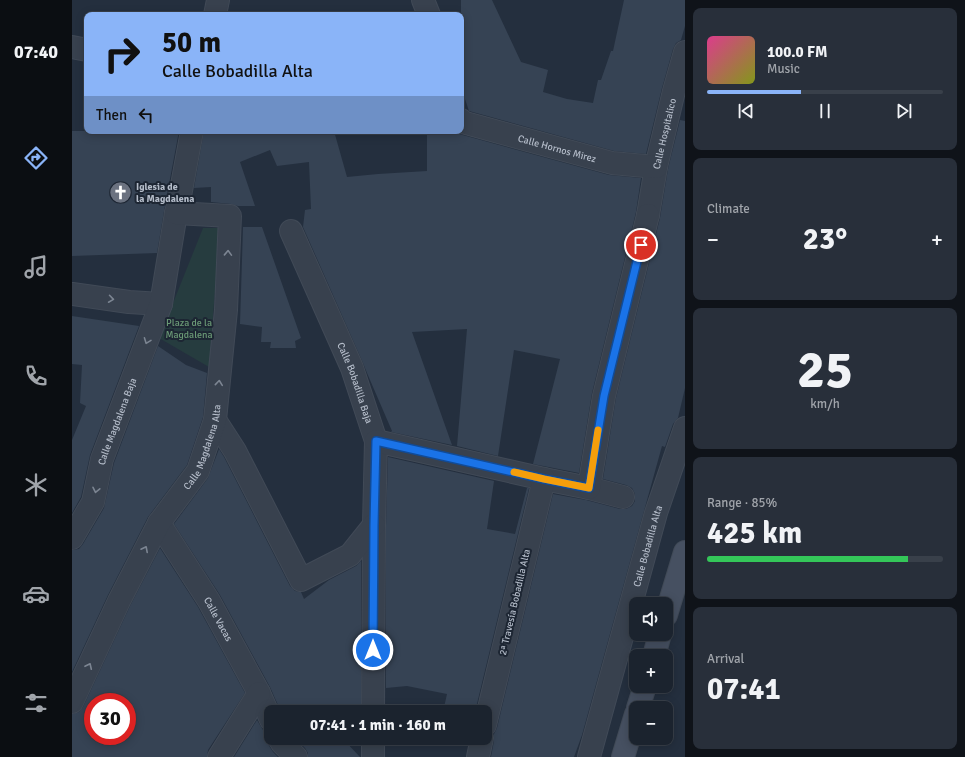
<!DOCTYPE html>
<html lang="en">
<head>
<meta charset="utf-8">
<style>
	body { margin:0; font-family:Signika,sans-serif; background:#282f3a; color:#f1f3f6; height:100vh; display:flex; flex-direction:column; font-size:15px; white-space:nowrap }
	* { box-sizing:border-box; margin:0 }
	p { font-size:13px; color:#a0a4aa }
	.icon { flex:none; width:22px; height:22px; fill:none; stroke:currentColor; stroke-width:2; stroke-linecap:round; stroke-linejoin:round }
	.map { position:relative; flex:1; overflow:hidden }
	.side { display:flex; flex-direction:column; gap:8px; padding:8px; background:#0f1319; width:280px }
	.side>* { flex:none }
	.banner { position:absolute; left:12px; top:12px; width:380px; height:122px; border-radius:8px; box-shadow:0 2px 10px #0003,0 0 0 1px #39404a; background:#8ab4f8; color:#111; overflow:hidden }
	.buttons { position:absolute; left:557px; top:597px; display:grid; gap:8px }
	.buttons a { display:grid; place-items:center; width:44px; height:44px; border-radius:8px; background:#1b232e; box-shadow:0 2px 10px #0003,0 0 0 1px #39404a; font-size:20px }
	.speed { position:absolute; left:12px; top:693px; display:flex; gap:8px; font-size:20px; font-weight:700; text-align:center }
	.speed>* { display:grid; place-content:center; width:52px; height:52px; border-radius:50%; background:#1b232e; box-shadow:0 2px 10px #0003,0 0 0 1px #39404a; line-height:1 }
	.speed .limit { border:6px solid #d22; background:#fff; color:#111 }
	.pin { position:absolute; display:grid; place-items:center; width:34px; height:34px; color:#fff; margin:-17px; border:2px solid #fff; border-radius:50%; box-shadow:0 1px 4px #0007 }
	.me { position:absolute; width:44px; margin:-22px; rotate:0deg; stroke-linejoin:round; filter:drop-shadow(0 0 3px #0008) }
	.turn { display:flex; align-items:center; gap:14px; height:84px; padding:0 12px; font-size:18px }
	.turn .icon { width:52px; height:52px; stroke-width:2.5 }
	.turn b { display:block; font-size:28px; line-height:34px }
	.then { display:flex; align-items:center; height:38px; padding:0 12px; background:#0003; gap:8px; font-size:15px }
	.big { font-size:30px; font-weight:700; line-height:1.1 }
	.side .widget { flex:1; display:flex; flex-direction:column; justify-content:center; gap:6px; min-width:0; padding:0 14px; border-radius:8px; background:#282f3a }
	.side .dial { align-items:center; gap:0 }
	.dial b { font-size:52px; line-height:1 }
	.song { display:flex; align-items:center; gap:12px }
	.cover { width:48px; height:48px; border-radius:6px; background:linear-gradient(135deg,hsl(330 70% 55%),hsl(70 70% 35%)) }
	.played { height:4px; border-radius:2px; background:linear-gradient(90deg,#8ab4f8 40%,#39404a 40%) }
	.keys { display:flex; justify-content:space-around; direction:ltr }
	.heat { display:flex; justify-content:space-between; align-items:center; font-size:22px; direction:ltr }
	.charge { height:6px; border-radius:3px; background:linear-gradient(90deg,#34c759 85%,#39404a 0) }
	.trip { position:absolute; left:192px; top:705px; width:228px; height:40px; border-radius:8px; background:#1b232e; box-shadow:0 2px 10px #0003,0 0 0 1px #39404a; font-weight:700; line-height:40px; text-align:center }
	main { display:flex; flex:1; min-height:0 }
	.dock { display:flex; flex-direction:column; width:72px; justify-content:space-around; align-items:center; background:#0b0e12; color:#a0a4aa }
	.dock .icon { width:28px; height:28px }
	.dock .selected { color:#8ab4f8 }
	.dock b { font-size:18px; color:#f1f3f6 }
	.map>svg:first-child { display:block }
</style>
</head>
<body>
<main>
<nav class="dock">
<b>07:40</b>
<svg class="icon selected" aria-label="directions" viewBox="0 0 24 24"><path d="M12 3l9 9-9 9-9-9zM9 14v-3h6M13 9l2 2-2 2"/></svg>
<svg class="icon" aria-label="music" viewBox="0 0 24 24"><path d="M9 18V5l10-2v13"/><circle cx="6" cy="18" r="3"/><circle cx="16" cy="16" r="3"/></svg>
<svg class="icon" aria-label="phone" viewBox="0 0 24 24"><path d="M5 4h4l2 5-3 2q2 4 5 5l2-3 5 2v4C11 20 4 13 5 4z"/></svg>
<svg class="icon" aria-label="climate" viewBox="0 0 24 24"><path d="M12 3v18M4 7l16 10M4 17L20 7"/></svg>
<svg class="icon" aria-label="car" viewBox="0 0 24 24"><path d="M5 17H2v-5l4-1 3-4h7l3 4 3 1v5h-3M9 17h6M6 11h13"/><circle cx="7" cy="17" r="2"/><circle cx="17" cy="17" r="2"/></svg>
<svg class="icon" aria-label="filters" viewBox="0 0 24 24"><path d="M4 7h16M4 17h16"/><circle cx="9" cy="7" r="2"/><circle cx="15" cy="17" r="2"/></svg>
</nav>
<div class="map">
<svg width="613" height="757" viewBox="0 0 613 757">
	<rect width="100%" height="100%" fill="#242f3e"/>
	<path fill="#263c3f" d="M131,228H148L137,367L87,338Z"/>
	<path fill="#364354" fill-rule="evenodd" d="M389,0H420L449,62L476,70L471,92L495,99L521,103L526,80H529L539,51H541L552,0H613V26L609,40L604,43L601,49L590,88L574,154L542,151L397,111L389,87Z
		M608,120L613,121V388L606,418L605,419L601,424L593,447L590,446L510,735L502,757H419L422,741V734L425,728L481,494L514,500L548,509H554L560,506L563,501V494L560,488L554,485L531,479L544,398L588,218L596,169Z
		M0,131H107L92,211L85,253L0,256Z
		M132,131H262L275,177L306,174L355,171V131H382L387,134L537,175L569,178L564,212L520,393L507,473L461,464L488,359L442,350L426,456L385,446L395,329L340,332L380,445L319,432L320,431L295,373L291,363L231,227L233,210L239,209L237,162L205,166L198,150L168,162L183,206H166L159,204L139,202V187L122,188Z
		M171,227H190L229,338L223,341L224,348H198L199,342H189L190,327L168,324Z
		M0,316L67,326L18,455L9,497L0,513V440L14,406L8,403L10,365L0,364Z
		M86,346L114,365L135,373L131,417L115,465L76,517L36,595L0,672V550L7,549L11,544L32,508L42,463Z
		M147,449L152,457L218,586L223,591L229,592L232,599L257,580L284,566L289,561V712H209L198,687L148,595L102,524L136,478Z
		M316,457L422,481L415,529L443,534L455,488H457L403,712H371L375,694L335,686L314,688V525Z
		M88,548L126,607L173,693L136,750L135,757H0V714L7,712L11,707L58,606ZM21,702H55V736H21Z
		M185,720L191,730L196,732L195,738L196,744L201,752L206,757H162Z
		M223,738H270L288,757H236V753L233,748Z"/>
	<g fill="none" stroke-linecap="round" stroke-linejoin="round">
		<defs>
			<g id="pedestrian">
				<path id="s1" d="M576,215L584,167L602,91L613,52"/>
			</g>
			<g id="minor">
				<path d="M351,0L357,15"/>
				<path d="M143,15L146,0"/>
				<path d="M0,47L15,50"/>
				<path id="s2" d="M389,120L390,122L540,163L584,167"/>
				<path id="s3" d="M219,231L280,368L304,441L302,525L301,712"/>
				<path d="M0,294L57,302L89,304"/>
				<path d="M143,420L163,451L229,580L278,555L302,525"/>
				<path d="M304,441L472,479L517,488L551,497"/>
				<path d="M517,488L532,396L576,215"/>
				<path id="s4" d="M87,523L137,601L187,693L199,720"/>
				<path id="s5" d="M0,538L21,502L30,459L89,304L104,213L108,196L120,131"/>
				<path id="s6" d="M0,702L47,601L87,523L126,471L143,420L154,310L158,216L104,213"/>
				<path d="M413,725L472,479"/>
				<path d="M207,738L210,743L224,757"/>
				<path d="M147,757L187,693"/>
				<path d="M301,757V738"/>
				<path d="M406,757L410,738"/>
				<path id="s7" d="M517,757L584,513L613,428"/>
			</g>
			<path id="secondary" d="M594,615L613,552
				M582,656L588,634
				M566,708L573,686
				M551,757L564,714"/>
		</defs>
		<use href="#pedestrian" stroke="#414a57" stroke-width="24"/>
		<use href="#minor" stroke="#414a57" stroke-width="24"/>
		<use href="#secondary" stroke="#414a57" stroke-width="24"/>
		<use href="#pedestrian" stroke="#38414e" stroke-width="22"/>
		<use href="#minor" stroke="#38414e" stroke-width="22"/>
		<use href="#secondary" stroke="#465061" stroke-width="22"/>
	</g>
	<defs><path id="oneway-chevron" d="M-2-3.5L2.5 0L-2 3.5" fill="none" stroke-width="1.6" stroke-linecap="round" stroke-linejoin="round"/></defs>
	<g stroke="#7c8592">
		<use href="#oneway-chevron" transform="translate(156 253) rotate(-88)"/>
		<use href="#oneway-chevron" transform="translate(39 299) rotate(8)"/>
		<use href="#oneway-chevron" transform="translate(75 341) rotate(111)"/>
		<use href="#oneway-chevron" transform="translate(147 383) rotate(-84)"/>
		<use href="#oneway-chevron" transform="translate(24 490) rotate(102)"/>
		<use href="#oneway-chevron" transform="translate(73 549) rotate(-63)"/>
		<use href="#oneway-chevron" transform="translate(17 666) rotate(-65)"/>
	</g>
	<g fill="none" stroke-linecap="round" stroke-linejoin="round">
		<defs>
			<path id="route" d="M301,650L302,525L304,441L472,479L517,488L532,396L569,245"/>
		</defs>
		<use href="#route" stroke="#114b97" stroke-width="10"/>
		<use href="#route" stroke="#1a73e8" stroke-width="7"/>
		<path stroke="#f59e0b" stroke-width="7" d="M442,472L472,479L517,488L526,430"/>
	</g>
	<defs>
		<symbol id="church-disc" viewBox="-11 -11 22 22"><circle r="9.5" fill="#6b7280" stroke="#1d2633"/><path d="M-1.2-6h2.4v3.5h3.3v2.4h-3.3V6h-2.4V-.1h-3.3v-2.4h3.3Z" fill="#fff"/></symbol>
	</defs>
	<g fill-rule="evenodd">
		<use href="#church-disc" x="36" y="180" width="25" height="25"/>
	</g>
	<g text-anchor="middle" stroke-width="4" stroke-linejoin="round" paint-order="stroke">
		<g font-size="10" fill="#b4bcc9" stroke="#1d2633">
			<text dy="4" stroke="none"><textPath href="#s1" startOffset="83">Calle Hospitalico</textPath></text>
			<text dy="4" stroke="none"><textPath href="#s2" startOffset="101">Calle Hornos Mirez</textPath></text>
			<text dy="4" stroke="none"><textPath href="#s3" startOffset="165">Calle Bobadilla Baja</textPath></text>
			<text dy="4" stroke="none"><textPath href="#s5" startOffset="126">Calle Magdalena Baja</textPath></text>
			<text dy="4" stroke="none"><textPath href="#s6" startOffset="288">Calle Magdalena Alta</textPath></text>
			<text dy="4" stroke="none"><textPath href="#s7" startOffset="219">Calle Bobadilla Alta</textPath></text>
			<text transform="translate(442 602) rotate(-77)" y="4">2ª Travesía Bobadilla Alta</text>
			<text dy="4" stroke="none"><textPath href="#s4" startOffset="113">Calle Vacas</textPath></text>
		</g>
		<g font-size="10" font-weight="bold" fill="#b4bcc9" stroke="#1d2633" text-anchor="start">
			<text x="64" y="190">Iglesia de<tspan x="64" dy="12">la Magdalena</tspan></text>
		</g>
		<g font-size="10" fill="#6b9a76" stroke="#1d2633">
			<text x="117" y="326">Plaza de la<tspan x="117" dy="12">Magdalena</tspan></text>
		</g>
	</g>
</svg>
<div class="buttons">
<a><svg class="icon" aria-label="sound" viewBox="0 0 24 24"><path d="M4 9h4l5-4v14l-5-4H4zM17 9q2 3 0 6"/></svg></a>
<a>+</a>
<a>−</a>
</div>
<div class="speed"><div class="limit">30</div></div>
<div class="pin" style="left:569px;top:245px;background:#d93025"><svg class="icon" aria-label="arrive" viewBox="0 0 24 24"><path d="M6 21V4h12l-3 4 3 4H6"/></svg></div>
<svg class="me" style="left:301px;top:650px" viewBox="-20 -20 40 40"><circle r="17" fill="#1a73e8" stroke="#fff" stroke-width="3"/><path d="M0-11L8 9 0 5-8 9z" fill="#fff"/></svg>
<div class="trip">07:41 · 1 min · 160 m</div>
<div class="banner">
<div class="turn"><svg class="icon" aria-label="right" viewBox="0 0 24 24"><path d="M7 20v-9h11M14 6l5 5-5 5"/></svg><div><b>50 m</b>Calle Bobadilla Alta</div></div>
<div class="then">Then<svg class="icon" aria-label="left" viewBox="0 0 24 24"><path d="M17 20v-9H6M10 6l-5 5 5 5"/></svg></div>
</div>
</div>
<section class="side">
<div class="widget">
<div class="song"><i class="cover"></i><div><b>100.0 FM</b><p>Music</p></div></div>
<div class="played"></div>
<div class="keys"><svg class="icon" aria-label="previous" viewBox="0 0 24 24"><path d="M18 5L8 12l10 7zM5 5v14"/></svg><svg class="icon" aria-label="pause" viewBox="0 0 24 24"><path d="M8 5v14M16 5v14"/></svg><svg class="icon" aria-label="next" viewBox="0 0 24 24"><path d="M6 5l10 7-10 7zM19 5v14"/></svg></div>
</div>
<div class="widget"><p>Climate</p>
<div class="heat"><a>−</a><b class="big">23°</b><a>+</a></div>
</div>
<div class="widget dial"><b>25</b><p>km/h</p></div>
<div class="widget"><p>Range · 85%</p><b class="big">425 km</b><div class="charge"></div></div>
<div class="widget"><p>Arrival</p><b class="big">07:41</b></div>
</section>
</main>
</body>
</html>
